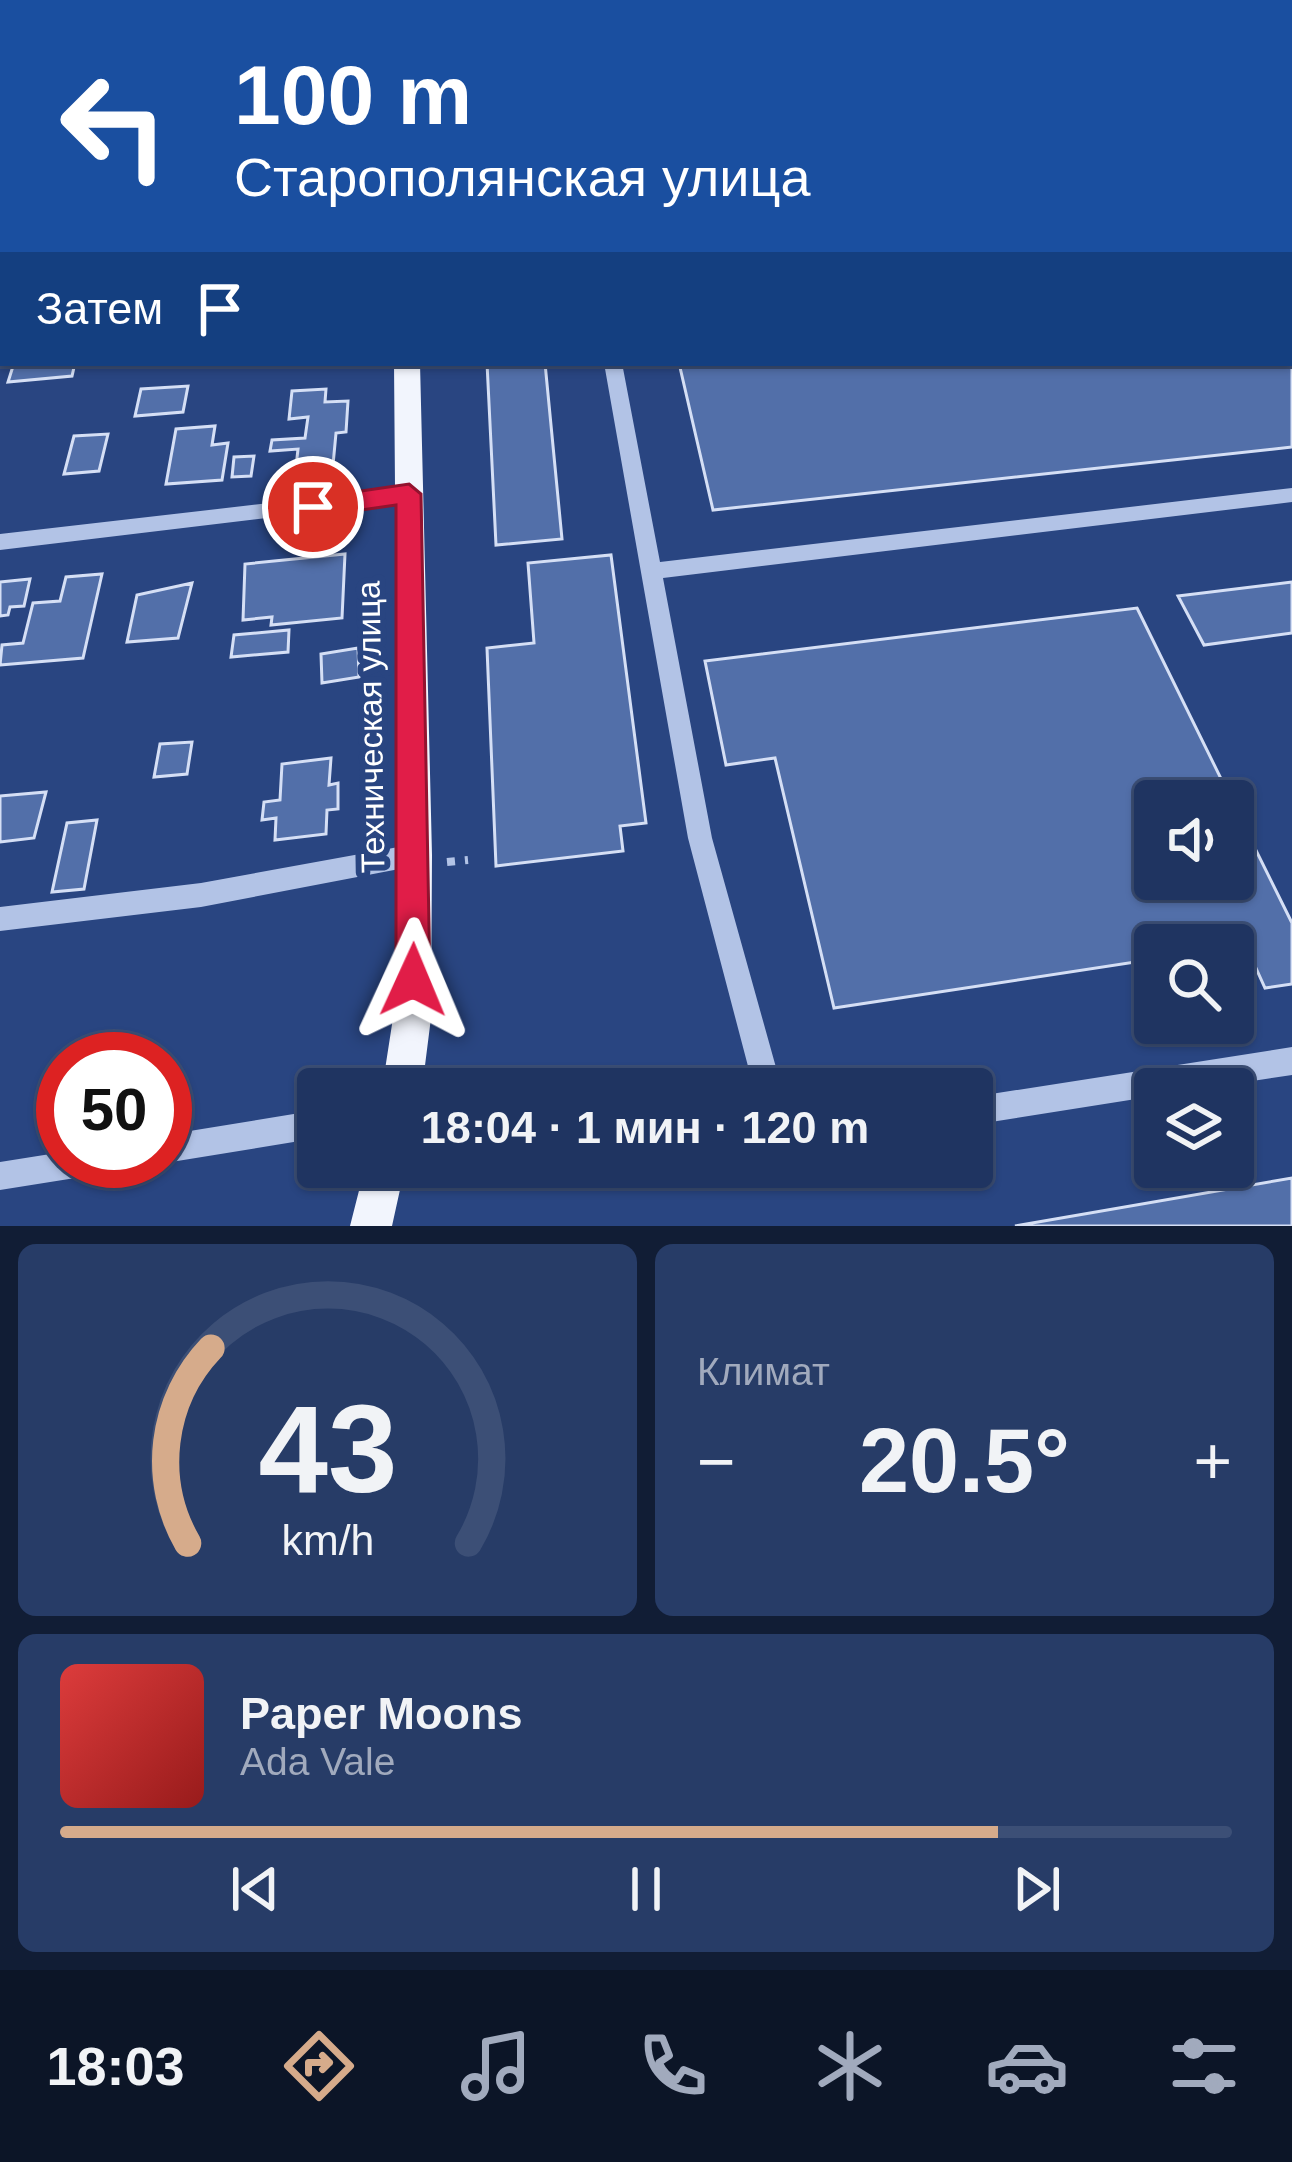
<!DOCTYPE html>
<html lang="ru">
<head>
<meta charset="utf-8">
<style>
	body { margin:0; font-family:Arial,sans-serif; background:#273c67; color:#f1f3f6; height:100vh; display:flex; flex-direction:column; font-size:45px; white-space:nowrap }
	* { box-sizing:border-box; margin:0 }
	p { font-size:39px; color:#a1aabd }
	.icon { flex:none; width:66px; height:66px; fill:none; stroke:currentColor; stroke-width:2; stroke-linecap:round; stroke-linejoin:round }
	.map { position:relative; height:1226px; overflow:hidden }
	.side { display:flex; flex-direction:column; gap:18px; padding:18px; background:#111d35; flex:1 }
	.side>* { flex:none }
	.top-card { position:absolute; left:0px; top:0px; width:1293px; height:366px; box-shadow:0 3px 9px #0004,0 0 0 3px #3c4f76; background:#1a4fa0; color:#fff; overflow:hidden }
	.tools { position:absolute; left:1134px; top:780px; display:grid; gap:24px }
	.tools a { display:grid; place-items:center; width:120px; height:120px; border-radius:12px; background:#1f3461; box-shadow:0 3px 9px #0004,0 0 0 3px #3c4f76; font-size:60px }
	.speed { position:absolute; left:36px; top:1032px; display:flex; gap:24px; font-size:60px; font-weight:700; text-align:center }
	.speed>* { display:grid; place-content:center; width:156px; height:156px; border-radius:50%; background:#1f3461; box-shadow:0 3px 9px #0004,0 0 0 3px #3c4f76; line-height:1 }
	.speed .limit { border:18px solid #d22; background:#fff; color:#111 }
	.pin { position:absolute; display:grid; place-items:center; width:102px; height:102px; color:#fff; margin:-51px; border:6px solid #fff; border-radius:50%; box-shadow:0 3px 12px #0007 }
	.me { position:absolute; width:132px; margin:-66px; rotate:1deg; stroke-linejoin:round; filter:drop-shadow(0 0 9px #0008) }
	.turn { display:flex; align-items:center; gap:42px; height:252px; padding:0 36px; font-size:54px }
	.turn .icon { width:156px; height:156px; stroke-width:2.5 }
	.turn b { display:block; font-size:84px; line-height:102px }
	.then { display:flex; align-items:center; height:114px; padding:0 36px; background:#0003; gap:24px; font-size:45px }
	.big { font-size:90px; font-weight:700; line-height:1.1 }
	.side .card { flex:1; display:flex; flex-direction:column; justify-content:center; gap:18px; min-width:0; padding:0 42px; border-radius:18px; background:#273c67 }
	.side .dial { align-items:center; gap:0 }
	.dial svg { height:312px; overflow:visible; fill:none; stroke:#3c4f76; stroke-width:7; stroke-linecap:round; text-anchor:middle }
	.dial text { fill:#f1f3f6; stroke:none }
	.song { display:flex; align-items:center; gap:36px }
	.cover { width:144px; height:144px; border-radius:18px; background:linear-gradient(135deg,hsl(0 70% 55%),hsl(0 70% 35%)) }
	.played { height:12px; border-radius:6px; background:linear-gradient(90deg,#d6ab8b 80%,#3c4f76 80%) }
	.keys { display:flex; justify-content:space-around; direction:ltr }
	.heat { display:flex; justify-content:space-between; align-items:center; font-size:66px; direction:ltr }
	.side .tiles { flex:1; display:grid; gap:18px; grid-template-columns:1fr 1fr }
	.card:last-child { grid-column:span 2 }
	.trip { position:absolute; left:297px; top:1068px; width:696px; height:120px; border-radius:12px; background:#1f3461; box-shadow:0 3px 9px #0004,0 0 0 3px #3c4f76; font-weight:700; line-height:120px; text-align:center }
	.dock { display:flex; height:192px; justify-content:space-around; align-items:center; background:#0c1527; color:#a1aabd }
	.dock .icon { width:84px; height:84px }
	.dock .active { color:#d6ab8b }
	.dock b { font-size:54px; color:#f1f3f6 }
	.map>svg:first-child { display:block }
</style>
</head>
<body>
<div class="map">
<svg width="1292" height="1226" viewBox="0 0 1292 1226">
	<rect width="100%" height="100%" fill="#294581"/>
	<path fill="#526fa9" stroke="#d5dff5" stroke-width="3" d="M1292,0L1290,19V3L1104,2Z
		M1292,154V447L713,510L679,363H1290Z
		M14,363H75L72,376L8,382Z
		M487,363H545L562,539L496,545Z
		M188,386L183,412L135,416L141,389Z
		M326,389L325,402L348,401L346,432L336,433L333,465L296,467L298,449L270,451L272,440L305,438L308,417L289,419L292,391Z
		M215,426L212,445L228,443L222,480L166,484L176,429Z
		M108,434L99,471L64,474L74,436Z
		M254,456L251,476L232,477L234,457Z
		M345,554L342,618L271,625L272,617L243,620L245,564Z
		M611,555L646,823L620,826L623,851L496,866L487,648L534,643L528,563Z
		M102,574L83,658L0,665L2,645L23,643L33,603L60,601L66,577Z
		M30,579L24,606L10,607L8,615L0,616V582Z
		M1292,582V633L1204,645L1178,596Z
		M192,583L178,638L127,642L137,595Z
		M1137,608L1232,801H1155V879H1233V804L1292,923V984L1265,988L1246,946L1155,945V959L834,1008L775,758L726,765L705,661Z
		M289,630L288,652L231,657L234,635Z
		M358,648L359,677L322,683L321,654Z
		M192,742L187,774L154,777L160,744Z
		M331,758L329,785L338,783V809L327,810L326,834L275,840L276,818L262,820L264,802L280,800L282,764Z
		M46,792L34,838L0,842V796Z
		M97,820L84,889L52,892L67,823Z
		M1292,1178V1226H1015Z"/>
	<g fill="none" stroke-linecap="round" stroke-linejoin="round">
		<path stroke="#b2c3e6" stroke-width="8" stroke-dasharray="8 10" stroke-linecap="butt" d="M447,862L468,860"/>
		<path fill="#b2c3e6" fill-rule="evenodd" d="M280,0H334L331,3H277Z
			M795,0H807L808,3H796Z
			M3,17V25L0,26V18Z
			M1290,70H1292V78H1290Z
			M0,136H3V144H0Z
			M0,274H3V284H0Z
			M3,352V363H7L0,365V353Z
			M604,363H622L660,562L1292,488V502L663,578L712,838L782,1089H754L688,838Z
			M409,487L419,494L409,501L0,550V534Z
			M415,844L424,847L427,855L424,863L415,866L201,907L0,931V907L201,883Z
			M1292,1047V1075L1200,1089H1155V1096L972,1125V1097Z
			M318,1110V1138L165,1163L160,1161H165V1135Z
			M63,1152V1161H108L104,1171L94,1175L0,1190V1162Z"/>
		<path fill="#f2f5fd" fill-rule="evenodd" d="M394,363H420L432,855L431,1018L422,1089H382L393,1018L398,855Z
			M365,1167H405L392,1226H350Z"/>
		<path stroke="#fff" stroke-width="3" d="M0,2L38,0
			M69,3L127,0"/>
	</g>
	<path fill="#e11d48" stroke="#92132f" stroke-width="3" d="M409,484L421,494L430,980L425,992L413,997L401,992L396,980V505L313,517L300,507L313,498Z"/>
	<g text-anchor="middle" stroke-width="12" stroke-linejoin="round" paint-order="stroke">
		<g font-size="33" fill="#fff" stroke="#294581">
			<text transform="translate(370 727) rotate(-91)" y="12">Техническая улица</text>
		</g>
	</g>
</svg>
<div class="tools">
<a><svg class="icon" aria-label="sound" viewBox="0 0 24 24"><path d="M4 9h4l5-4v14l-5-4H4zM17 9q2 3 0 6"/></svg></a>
<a><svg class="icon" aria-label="search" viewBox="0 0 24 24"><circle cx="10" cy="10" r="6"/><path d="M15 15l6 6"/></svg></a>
<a><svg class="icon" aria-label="layers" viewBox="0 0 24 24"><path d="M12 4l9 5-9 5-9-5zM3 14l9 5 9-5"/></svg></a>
</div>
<div class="speed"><div class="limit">50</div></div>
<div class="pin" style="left:313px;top:507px;background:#d93025"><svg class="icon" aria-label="arrive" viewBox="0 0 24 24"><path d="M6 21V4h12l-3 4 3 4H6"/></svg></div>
<svg class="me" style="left:413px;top:980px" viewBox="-20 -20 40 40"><path d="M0-17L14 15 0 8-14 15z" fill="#e11d48" stroke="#fff" stroke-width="4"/></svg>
<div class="trip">18:04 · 1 мин · 120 m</div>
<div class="top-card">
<div class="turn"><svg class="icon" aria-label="left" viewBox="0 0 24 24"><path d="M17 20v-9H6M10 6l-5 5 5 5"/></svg><div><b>100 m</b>Старополянская улица</div></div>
<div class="then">Затем<svg class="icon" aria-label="arrive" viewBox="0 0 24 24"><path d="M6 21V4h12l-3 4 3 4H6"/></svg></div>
</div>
</div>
<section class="side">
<div class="tiles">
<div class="card dial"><svg viewBox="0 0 100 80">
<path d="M14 69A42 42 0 1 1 86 69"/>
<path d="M14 69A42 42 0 0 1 20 19" stroke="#d6ab8b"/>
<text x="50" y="56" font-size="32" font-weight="700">43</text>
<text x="50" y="72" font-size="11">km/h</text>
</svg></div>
<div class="card"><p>Климат</p>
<div class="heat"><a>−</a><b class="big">20.5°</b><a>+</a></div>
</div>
<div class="card">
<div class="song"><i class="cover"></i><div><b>Paper Moons</b><p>Ada Vale</p></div></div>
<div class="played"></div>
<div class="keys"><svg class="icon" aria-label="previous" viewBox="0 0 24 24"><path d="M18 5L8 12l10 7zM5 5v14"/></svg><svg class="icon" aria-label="pause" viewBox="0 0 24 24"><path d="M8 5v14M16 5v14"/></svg><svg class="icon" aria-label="next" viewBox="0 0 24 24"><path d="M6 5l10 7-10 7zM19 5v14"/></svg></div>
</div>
</div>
</section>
<nav class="dock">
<b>18:03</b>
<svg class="icon active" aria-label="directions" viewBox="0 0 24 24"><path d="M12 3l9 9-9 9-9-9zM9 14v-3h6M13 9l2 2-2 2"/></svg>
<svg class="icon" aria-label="music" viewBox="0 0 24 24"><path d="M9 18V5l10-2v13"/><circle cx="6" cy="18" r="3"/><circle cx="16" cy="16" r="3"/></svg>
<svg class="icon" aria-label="phone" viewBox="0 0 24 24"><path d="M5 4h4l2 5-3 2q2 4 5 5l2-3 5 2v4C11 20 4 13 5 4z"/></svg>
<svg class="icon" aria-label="climate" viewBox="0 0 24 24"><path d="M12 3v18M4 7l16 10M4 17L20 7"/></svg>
<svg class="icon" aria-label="car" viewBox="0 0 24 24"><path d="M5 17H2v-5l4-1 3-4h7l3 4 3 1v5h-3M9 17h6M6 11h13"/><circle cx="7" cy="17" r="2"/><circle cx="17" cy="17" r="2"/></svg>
<svg class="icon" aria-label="filters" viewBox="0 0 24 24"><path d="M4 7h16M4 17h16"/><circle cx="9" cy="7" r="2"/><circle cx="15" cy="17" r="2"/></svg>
</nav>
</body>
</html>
